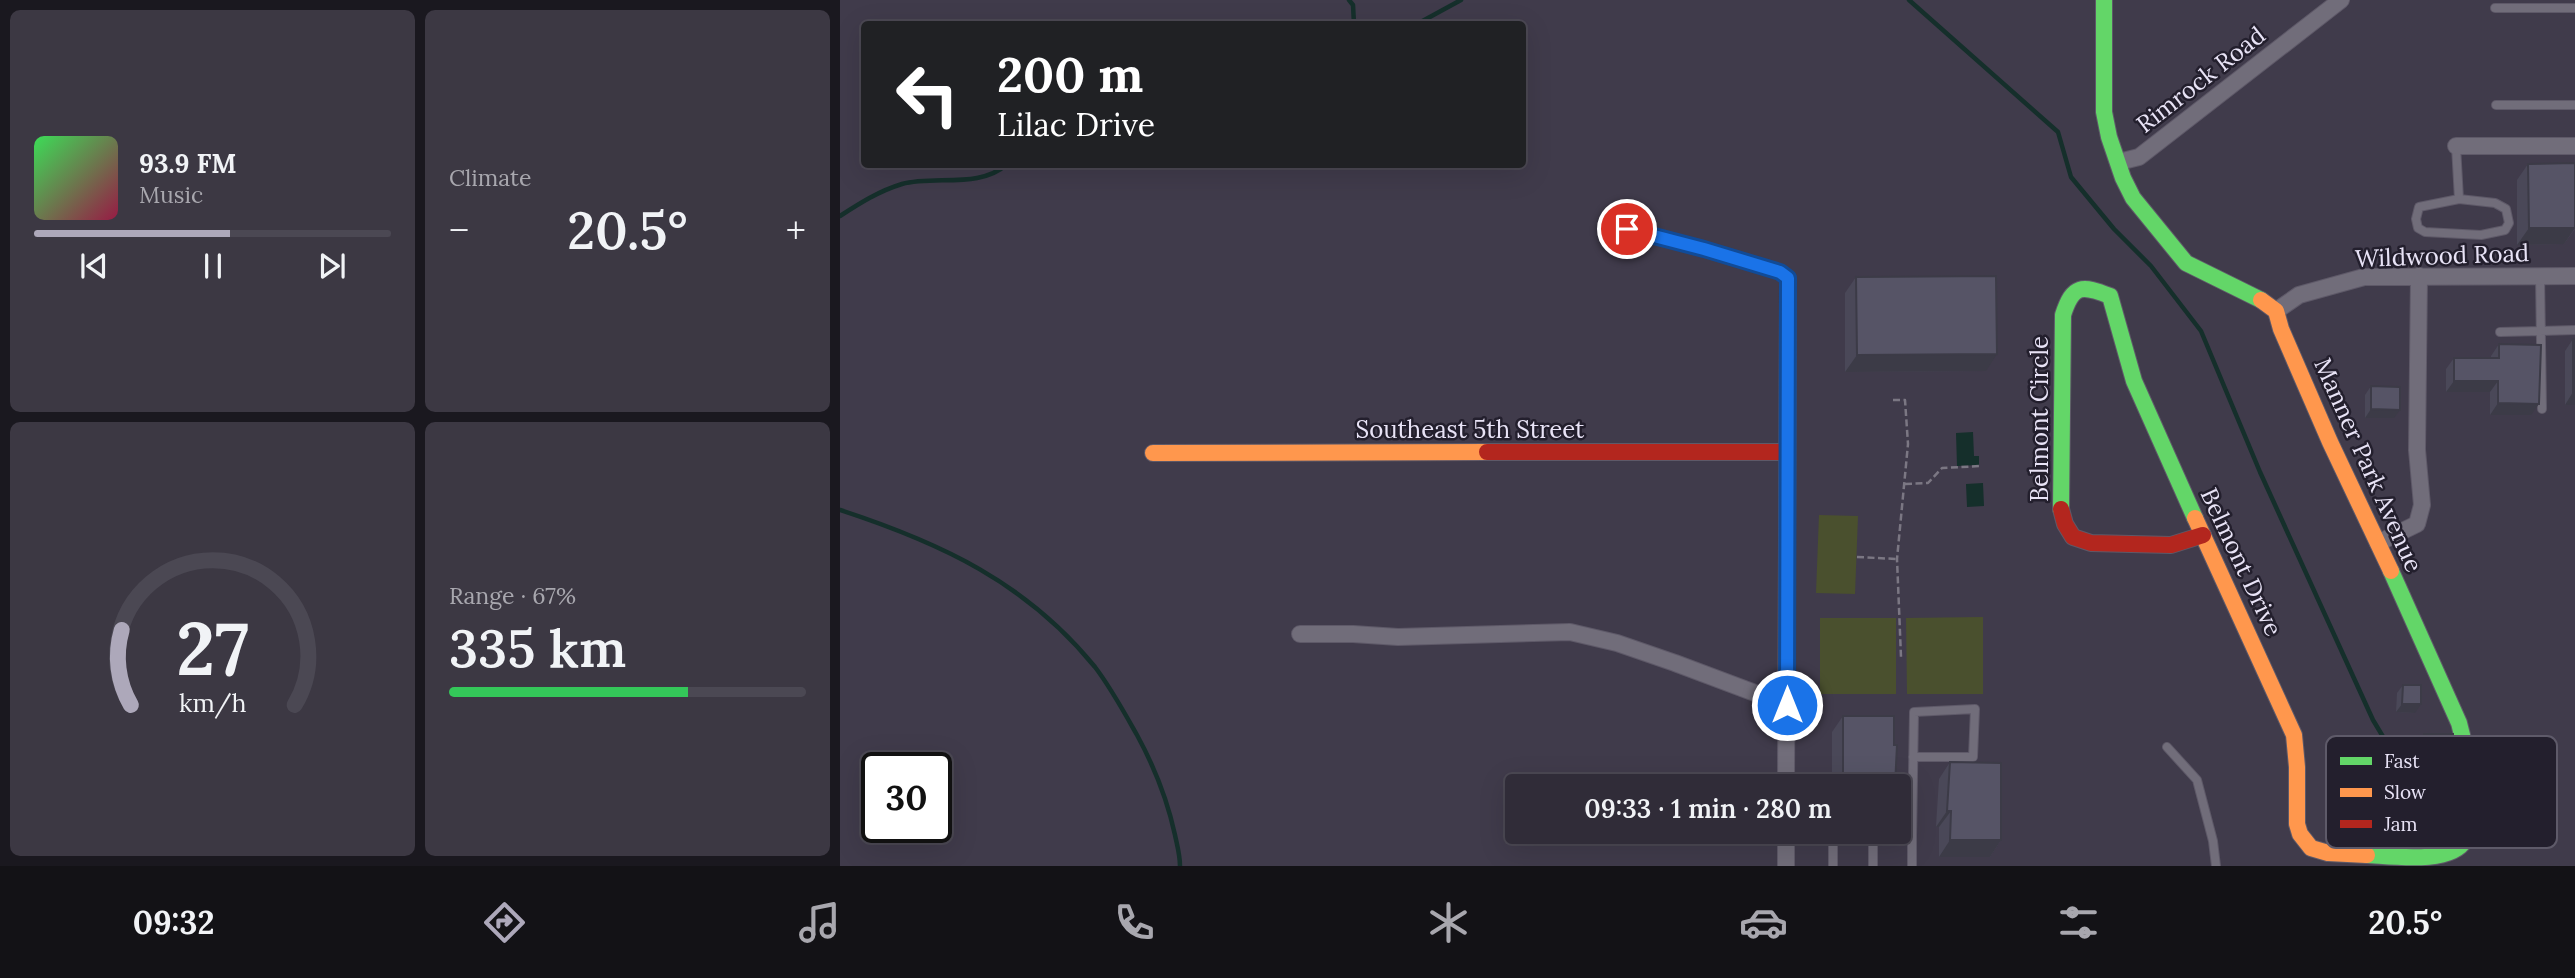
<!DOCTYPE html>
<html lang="en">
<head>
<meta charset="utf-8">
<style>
	body { margin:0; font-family:Lora,serif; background:#3c3843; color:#f1f3f6; height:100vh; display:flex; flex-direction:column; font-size:26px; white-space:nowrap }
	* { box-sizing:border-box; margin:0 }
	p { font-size:23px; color:#a8a7ae }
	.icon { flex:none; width:38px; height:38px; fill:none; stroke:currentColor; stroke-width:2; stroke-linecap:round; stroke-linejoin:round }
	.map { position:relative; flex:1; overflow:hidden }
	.panel { display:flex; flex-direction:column; gap:10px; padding:10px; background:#1a181f; width:840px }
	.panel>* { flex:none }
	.top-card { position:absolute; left:21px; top:21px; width:665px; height:147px; border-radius:7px; box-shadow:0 7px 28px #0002,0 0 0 2px #4b4853; background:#202124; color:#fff; overflow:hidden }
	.speed { position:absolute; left:21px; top:752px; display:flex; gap:14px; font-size:35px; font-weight:700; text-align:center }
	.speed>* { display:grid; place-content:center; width:91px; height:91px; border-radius:50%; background:#302c38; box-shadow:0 7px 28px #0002,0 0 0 2px #4b4853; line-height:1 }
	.speed .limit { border:4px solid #111; border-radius:10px; background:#fff; color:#111 }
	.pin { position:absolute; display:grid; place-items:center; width:60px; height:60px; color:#fff; margin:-30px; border:4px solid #fff; border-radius:50%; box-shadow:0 2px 7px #0007 }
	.me { position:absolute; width:77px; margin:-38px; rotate:0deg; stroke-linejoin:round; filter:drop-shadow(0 0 5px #0008) }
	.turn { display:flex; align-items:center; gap:24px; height:147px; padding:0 21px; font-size:32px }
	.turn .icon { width:91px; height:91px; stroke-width:2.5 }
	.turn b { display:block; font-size:49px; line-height:60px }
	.big { font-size:52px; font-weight:600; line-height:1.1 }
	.panel .tile { flex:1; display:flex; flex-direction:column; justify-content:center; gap:10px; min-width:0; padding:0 24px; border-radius:10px; background:#3c3843 }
	.panel .dial { align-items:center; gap:0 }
	.dial svg { height:182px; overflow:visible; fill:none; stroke:#4b4853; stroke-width:7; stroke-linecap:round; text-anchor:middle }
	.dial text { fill:#f1f3f6; stroke:none }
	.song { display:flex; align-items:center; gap:21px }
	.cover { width:84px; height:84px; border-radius:10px; background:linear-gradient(135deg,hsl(130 70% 55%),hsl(340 70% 35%)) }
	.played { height:7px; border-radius:4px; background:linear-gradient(90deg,#ada8ba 55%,#4b4853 55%) }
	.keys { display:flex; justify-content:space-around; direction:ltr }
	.heat { display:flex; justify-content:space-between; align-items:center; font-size:38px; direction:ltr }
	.charge { height:10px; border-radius:5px; background:linear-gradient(90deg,#34c759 67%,#4b4853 0) }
	.panel .tiles { flex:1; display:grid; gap:10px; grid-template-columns:repeat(2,1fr) }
	.trip { position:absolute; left:665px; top:774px; width:406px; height:70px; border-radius:7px; background:#302c38; box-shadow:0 7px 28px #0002,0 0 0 2px #4b4853; font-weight:600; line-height:70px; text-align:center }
	.tab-bar { display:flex; height:112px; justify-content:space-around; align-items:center; background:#131216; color:#a8a7ae }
	.tab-bar .icon { width:49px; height:49px }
	.tab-bar .selected { color:#ada8ba }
	.tab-bar b { font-size:32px; color:#f1f3f6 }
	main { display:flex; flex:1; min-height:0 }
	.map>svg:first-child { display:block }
</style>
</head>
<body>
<main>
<section class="panel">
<div class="tiles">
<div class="tile">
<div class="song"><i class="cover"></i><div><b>93.9 FM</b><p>Music</p></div></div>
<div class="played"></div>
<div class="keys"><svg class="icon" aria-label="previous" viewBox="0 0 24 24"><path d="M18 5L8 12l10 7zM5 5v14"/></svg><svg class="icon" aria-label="pause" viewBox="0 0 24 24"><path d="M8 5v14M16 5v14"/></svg><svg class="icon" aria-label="next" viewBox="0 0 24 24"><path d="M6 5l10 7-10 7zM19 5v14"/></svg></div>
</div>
<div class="tile"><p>Climate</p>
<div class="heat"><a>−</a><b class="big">20.5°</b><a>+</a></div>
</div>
<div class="tile dial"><svg viewBox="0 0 100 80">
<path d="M14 69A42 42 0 1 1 86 69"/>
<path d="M14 69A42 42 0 0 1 10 36" stroke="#ada8ba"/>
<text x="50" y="56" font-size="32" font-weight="700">27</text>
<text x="50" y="72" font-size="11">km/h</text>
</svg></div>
<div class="tile"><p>Range · 67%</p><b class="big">335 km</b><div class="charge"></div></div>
</div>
</section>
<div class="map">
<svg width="1735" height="866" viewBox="0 0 1735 866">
	<rect width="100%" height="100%" fill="#403b4b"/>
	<path fill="#4a502e" d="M979,515L1018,516L1015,594L976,593Z
		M1143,617V694H1067L1066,618Z
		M980,618H1056V694H980Z"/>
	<path fill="#152f2b" d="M1133,432L1134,456H1139V465L1117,466L1116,433Z
		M1143,483L1144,506L1127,507L1126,484Z"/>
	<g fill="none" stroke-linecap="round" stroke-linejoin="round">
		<path stroke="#152f2b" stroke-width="4.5" d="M509,0L513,5L514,24
			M1069,0L1218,132L1231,177L1274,229L1311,266L1361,331L1420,472L1533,720L1605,840
			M577,24L621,0
			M0,216C20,203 39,191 62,184C95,175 140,189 167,164
			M0,510C101,543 187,583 255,667C271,688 284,712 297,735C315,768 327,798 335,835C337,845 340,855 340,866"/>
		<defs>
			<path id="lane" d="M1655,8H1735
				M1656,105H1735
				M1616,146L1619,199L1655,203L1666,209L1669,223L1665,230L1641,235L1585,232L1578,228L1576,219L1579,207L1619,199
				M787,229L864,249L940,273L948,278V295
				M1700,276L1702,409
				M1660,332L1735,330
				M1327,747L1357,780L1373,841L1376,866
				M946,836L1072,838V866
				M1033,837V866
				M1072,838L1074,712L1135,709L1133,757H1073
				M993,866V837"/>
			<path id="street" d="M1616,146H1735
				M1279,162L1299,157L1501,0
				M1436,311L1459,295L1524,277L1735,276
				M1538,543L1577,524L1582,505L1577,450L1579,276
				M460,634H513L558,637L730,632L777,643L835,663L947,705
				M946,786L948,295
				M946,866V831"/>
			<path id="fast" d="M1264,0V112L1269,137L1283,178L1293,198L1346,263L1421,300
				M1221,509L1223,315C1233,284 1242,285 1270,296L1294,381L1355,518
				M1527,855C1551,856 1611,865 1625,840C1632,827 1628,807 1628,792C1626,768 1626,746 1619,723L1551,571"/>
			<path id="slow" d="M1421,300L1436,311L1441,329L1490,442L1551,571
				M313,453L647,452
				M1355,518L1454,735L1457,767V824L1460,834L1471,848L1488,853L1527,855"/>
			<path id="jam" d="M647,452H947
				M1221,509L1225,524L1233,537L1251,543L1331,545L1363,535"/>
		</defs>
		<use href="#lane" stroke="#5e5968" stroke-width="10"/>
		<use href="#street" stroke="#5e5968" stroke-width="18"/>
		<use href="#fast" stroke="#5e5968" stroke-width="18"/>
		<use href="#slow" stroke="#5e5968" stroke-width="18"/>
		<use href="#jam" stroke="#5e5968" stroke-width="18"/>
		<path stroke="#7b7783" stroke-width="2.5" stroke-dasharray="7 3.5" stroke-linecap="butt" d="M1053,400H1065L1068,444L1057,559L1061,657
			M1065,484L1088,483L1102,468L1141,466
			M1017,557L1057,559"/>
		<use href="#lane" stroke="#716d7a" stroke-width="8"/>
		<use href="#street" stroke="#716d7a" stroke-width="16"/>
		<use href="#fast" stroke="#63d668" stroke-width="16"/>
		<use href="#slow" stroke="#ff974d" stroke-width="16"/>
		<use href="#jam" stroke="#b3261e" stroke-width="16"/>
	</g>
	<path fill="#4a4858" d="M1735,163V229L1724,244L1677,245V180L1688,164Z
		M1016,277L1146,371L1005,372V293Z
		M1733,339L1735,405H1725V351Z
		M1659,344L1691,415H1650V392H1606V369L1614,358H1651V356Z
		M1531,386L1554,418H1525V395Z
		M1563,685L1575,713L1556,712L1557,693Z
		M1003,716L1055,786H992V732Z
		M1584,734L1613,758L1607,766H1578V743Z
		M1110,762L1161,840L1150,857H1099V827H1096L1099,779Z"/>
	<path fill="#3c3b47" d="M1689,228H1735L1724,244L1677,245Z
		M1157,354L1146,371L1005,372L1017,355Z
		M1614,381H1658L1650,392H1606Z
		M1733,392H1735V405H1725Z
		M1658,403L1699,404L1691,415H1650Z
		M1531,409L1560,410L1554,418H1525Z
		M1562,704H1581L1575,713L1556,712Z
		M1584,757L1613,758L1607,766H1578Z
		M1107,811H1111L1099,827H1096Z
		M1110,840H1161L1150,857H1099Z"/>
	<path fill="#565466" stroke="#3c3b47" stroke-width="2" d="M1735,163V228H1689L1688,164Z
		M1156,276L1157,354L1017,355L1016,277Z
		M1733,339H1735V392H1733Z
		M1659,344L1701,345L1699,404L1658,403V381H1614V358H1659Z
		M1531,386L1560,387V410L1531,409Z
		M1563,685H1581V704H1562Z
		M1003,716H1054V745H1057L1055,786H1003Z
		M1584,734H1613V758L1584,757Z
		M1110,762L1161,763V840H1110L1111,811H1107Z"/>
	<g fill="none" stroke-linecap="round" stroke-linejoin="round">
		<defs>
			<path id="route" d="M787,229L864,249L940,272L948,278L947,705"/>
		</defs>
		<use href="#route" stroke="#114b97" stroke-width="18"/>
		<use href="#route" stroke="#1a73e8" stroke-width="12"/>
	</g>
	<g text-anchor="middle" stroke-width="5" stroke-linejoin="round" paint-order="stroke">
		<g font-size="24" fill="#e8e3f6" stroke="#231f2d">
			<text transform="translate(1361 80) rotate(-38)" y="8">Rimrock Road</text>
			<text transform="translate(1602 256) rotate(-2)" y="8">Wildwood Road</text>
			<text transform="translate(1200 419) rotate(-90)" y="8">Belmont Circle</text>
			<text x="630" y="438">Southeast 5th Street</text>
			<text transform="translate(1528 465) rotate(66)" y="8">Manner Park Avenue</text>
			<text transform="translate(1401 562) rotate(65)" y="8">Belmont Drive</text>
		</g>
	</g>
	<rect x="1486" y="736" width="231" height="112" rx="10" fill="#231f2d" stroke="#5e5a69" stroke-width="2"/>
	<rect x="1500" y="757" width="32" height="8" fill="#63d668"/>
	<rect x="1500" y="788" width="32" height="9" fill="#ff974d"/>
	<rect x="1500" y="820" width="32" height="8" fill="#b3261e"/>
	<g font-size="19" fill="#e8e3f6">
		<text x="1544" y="768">Fast</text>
		<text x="1544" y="799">Slow</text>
		<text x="1544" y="831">Jam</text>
	</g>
</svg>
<div class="speed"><div class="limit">30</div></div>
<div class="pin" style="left:787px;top:229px;background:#d93025"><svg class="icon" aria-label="arrive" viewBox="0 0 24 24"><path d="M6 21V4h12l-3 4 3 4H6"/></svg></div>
<svg class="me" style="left:947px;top:705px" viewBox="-20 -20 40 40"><circle r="17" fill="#1a73e8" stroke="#fff" stroke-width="3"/><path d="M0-11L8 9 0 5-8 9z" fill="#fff"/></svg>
<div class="trip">09:33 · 1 min · 280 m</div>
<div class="top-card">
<div class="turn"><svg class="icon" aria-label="left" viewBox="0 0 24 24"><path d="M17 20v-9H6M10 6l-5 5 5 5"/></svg><div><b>200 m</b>Lilac Drive</div></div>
</div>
</div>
</main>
<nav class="tab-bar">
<b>09:32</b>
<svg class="icon selected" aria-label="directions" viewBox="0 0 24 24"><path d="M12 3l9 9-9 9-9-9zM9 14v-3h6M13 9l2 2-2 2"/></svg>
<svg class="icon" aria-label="music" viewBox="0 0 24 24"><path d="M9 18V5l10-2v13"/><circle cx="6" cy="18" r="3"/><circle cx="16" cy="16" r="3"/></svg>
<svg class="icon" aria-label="phone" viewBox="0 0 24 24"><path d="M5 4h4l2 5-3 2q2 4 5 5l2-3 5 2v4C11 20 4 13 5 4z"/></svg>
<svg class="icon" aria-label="climate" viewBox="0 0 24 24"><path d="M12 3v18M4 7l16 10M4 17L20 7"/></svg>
<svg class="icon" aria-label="car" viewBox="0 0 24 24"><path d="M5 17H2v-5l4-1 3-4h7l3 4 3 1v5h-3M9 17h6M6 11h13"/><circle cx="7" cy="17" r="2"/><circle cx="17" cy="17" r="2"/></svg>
<svg class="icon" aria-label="filters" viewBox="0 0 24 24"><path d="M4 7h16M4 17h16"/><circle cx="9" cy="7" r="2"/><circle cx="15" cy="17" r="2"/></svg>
<b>20.5°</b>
</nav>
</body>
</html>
